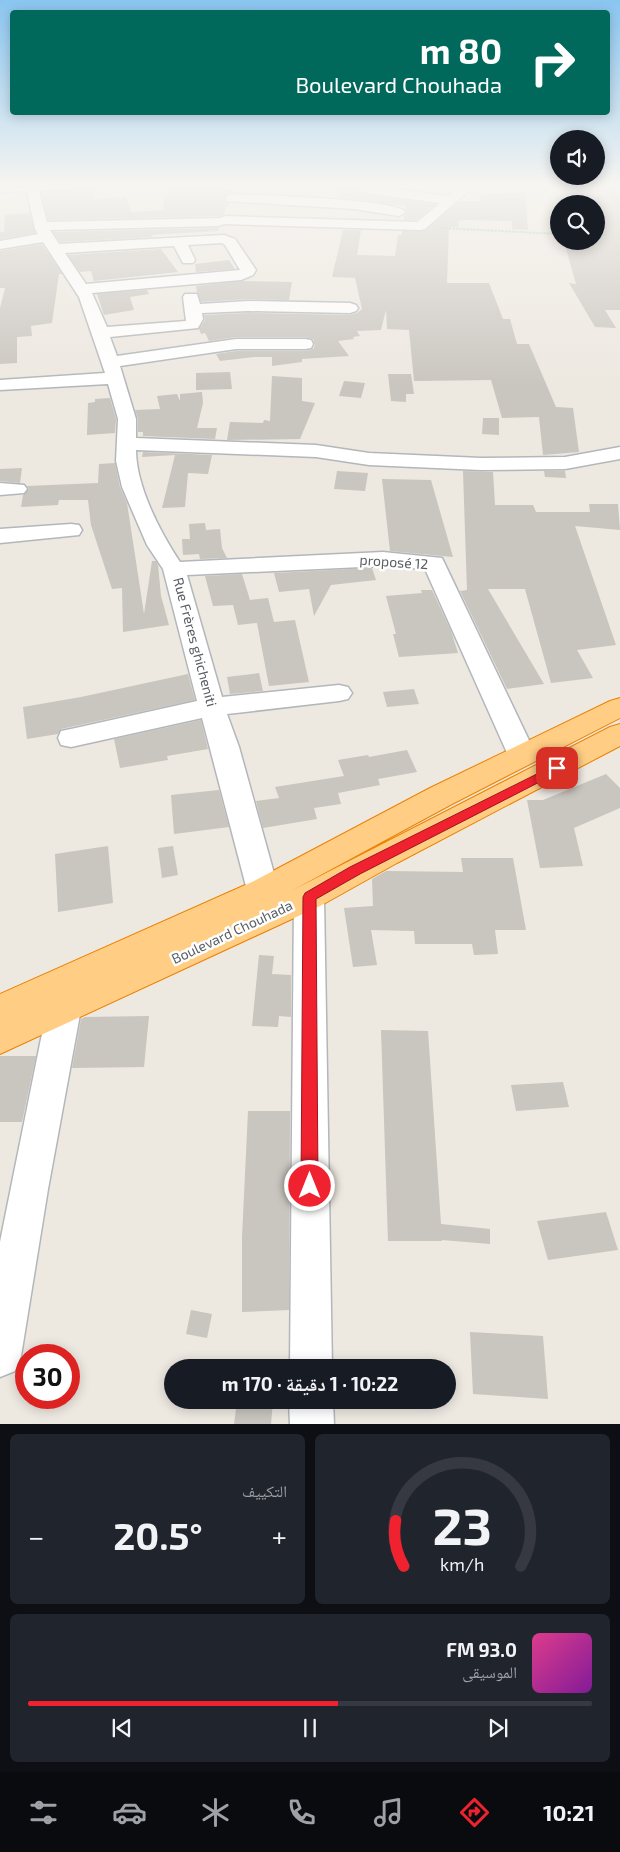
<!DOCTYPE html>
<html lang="ar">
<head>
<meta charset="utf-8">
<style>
	body { margin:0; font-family:"Exo 2","Noto Naskh Arabic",sans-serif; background:#20242c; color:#f1f3f6; direction:rtl; height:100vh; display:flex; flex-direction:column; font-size:19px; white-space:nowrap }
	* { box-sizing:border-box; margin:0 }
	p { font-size:16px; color:#9ea1a6 }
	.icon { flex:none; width:28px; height:28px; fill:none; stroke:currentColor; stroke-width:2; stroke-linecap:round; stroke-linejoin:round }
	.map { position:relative; height:1424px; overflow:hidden; direction:ltr }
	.details { display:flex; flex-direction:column; gap:10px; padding:10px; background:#0d0f14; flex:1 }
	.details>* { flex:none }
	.top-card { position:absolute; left:10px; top:10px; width:600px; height:105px; border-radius:5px; box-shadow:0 2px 12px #0003; direction:rtl; background:#00695c; color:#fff; overflow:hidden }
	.buttons { position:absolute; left:550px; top:130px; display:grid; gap:10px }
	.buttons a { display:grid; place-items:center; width:55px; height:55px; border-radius:50%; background:#171b24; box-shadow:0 2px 12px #0003; font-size:25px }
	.speed { position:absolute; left:15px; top:1344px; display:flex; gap:10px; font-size:25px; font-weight:700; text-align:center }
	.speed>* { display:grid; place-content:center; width:65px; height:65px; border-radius:50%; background:#171b24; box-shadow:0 2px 12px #0003; line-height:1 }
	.speed .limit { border:8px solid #d22; background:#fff; color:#111 }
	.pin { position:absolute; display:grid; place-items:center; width:42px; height:42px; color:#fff; margin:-21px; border-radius:10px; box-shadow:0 2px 8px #0006 }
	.me { position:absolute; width:55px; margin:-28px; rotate:0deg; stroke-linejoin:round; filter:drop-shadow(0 0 4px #0008) }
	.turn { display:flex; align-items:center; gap:18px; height:105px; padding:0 25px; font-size:22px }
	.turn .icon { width:65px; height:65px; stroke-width:2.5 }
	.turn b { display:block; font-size:35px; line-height:42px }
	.big { font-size:38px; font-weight:700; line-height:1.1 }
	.details .card { flex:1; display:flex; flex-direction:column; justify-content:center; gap:8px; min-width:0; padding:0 18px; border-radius:8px; background:#20242c }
	.details .dial { align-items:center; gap:0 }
	.dial svg { height:130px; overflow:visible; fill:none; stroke:#363941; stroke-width:7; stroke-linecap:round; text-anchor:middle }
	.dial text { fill:#f1f3f6; stroke:none }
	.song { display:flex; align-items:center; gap:15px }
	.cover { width:60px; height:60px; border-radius:8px; background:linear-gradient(135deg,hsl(330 70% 55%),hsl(290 70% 35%)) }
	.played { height:5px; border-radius:2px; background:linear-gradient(90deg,#f0222f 55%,#363941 55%) }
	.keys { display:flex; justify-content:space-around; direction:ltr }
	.heat { display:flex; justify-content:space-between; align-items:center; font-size:28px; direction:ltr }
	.details .tiles { flex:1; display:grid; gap:10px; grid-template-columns:1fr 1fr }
	.card:last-child { grid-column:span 2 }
	.trip { position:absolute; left:164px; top:1359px; width:292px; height:50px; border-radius:25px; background:#171b24; box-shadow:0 2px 12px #0003; font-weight:700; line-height:50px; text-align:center; direction:rtl }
	.menu { display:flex; height:80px; justify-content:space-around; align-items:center; background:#090b0e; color:#9ea1a6 }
	.menu .icon { width:35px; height:35px }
	.menu .current { color:#f0222f }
	.menu b { font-size:22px; color:#f1f3f6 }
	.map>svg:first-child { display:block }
</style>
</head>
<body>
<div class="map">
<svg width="620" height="1425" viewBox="0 0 620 1425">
	<rect width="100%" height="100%" fill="#ede8e0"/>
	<path fill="#c9c5bf" d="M95,187L94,199L126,197L131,212L163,210L164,196H169L172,187H225L224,189H234L233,192L223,198L225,202L229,203L228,206H226L224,215L220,216L48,220L41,193L52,192L55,188Z
		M339,187H359L361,194L436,204L416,220H404V215L408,213L405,209L406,206L338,197Z
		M596,187H614L620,194V310H605L616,328L595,327L569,283L576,284L564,241L598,242Z
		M525,193L528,230L512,229V221L465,220L458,221L459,227H449L447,283H489L503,319H510L517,344H529L556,407L573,408L579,452L543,455L539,417L502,418L491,380L414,381L409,330L387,329L386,310L381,330L357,331L360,336L353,337L354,339L338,341L349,356L302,359V362L272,366V357H254L220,361L216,354L236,351H305L313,349L315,345L313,339L305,337H236L209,341L205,333L201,334L199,329L205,320L204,315L248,313L350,315L357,313L362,309L355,278L332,277L343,230H361L357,255L395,256L398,235H402V231L426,230L460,201H482L478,194Z
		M30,213L35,233L0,239V232H4L5,215Z
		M219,228L218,231L151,235L153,237L60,242L53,232Z
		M42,244L62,274H59L52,323L31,326L32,336L17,337V363L0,364V308L5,288H0V251Z
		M161,249L178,272L94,281L91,271L80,272L68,255Z
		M229,260L235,269L196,272L195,264Z
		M243,281L292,282L289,300L248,299L201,302L197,292L196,286Z
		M147,290L149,294L130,297L134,310L104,315L97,294Z
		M230,372L232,389L196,390V373Z
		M388,374H411L414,394H406V402L391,401Z
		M272,376L302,378V401L315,403L300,439L227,440L230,422L263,423L264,420L270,421Z
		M344,381L365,383L361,398L339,396Z
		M202,392L203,403L197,428H217L215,439L143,436V432H138V419L135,410L160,409L157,396L177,394L180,401V394Z
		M110,398L116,419L115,433L87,435L88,403L95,402V399Z
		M483,418H499V435L482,434Z
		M143,452L212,455L208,474L188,473L185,507L162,508L175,455L142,457Z
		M115,463L120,487L127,503L144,614L152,561H156L158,565L161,596L169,625L123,632L122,588L112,589L91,525L88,500H59L58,505L21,507L23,495L29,489L27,486L98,483L99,464Z
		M22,468L20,483L0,481V469Z
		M337,471L368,473L365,491L334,489Z
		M463,471L493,472L495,505H533L536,512H590L589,504H618L620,530L575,526L616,645L577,650L593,678L551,683L525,589H488L544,684L507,689L460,591L467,590Z
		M544,471H565L566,478L545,477Z
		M382,479L431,480L453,557L390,551Z
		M205,523L206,530L220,529L222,548L227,558L200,559L199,554L183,555L182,539H190L189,524Z
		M372,568L376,580L331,585L314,616L309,589L279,592L274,573Z
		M242,574L250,600L268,598L274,622L295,620L309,682L269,686L257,623L238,625L233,605L213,606L205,576Z
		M421,590H432L451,631L458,653L399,657L393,634H396L386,596L422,593Z
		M259,673L263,691L230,694L227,677Z
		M188,674L195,700L61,729L58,734L27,739L23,707L81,697Z
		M414,689L419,704L387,707L383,692Z
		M201,720L208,749L167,756L168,760L120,768L114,739Z
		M407,750L417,772L378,779L380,785L338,793L341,804L314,808L317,819L263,828L256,801L279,798L275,787L344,776L338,760L368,755L369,757Z
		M606,774L620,788V808L574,828L583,866L540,868L527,800H543Z
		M219,790L229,827L174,834L171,795Z
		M108,846L113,903L58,912L55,854Z
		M173,846L178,875L162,878L158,848Z
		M461,858H513L526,930H495L498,954L474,955L472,944H415L414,931L371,930L377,965L353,967L344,908L373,906L372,879L386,871L463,872Z
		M259,955L274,956L272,974L291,975V1017L279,1016L278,1027L252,1026Z
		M149,1016L144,1067L72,1068L81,1019L85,1017Z
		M381,1030L428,1031L441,1224L490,1229V1244L442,1240V1241H388Z
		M0,1056H36L22,1122H0Z
		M563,1082L569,1107L516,1111L511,1085Z
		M248,1111H290L289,1310L242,1312V1237Z
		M606,1212L618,1250L548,1260L537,1221Z
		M191,1310L212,1314L207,1338L186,1334Z
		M470,1332L543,1336L548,1399L473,1394Z
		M237,1400H273L271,1425H234Z"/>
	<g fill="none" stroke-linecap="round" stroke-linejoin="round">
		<defs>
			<path id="minor" d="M0,187H53L52,190L39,191L47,222L220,218L226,216L417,222L440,203L366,193L361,192V187H378L448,196L460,187H473L425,229L420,230L224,224L218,226L50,230L59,244L224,235L235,239L256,270L253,275L241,280L92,293L107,327L186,321L183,297L185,294H197L200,304L248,301L350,303L356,305L358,308L356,311L350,313L248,311L202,313L203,319L198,328L110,337L117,356L236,339H305L311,340L313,344L311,348L305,349H236L120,366L136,419V438L316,445L369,453L481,458L565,457L620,447V459L565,469L481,470L369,465L316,457L136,450C136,486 160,532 180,562L383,552L442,558L536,755L532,762L522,765L512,762L508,755L425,569L383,566L187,575L222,697L339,685L348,687L352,693L348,699L339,701L227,714L239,747L285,913L280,922L269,926L258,922L253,913L202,718L71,747L61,745L58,738L61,731L71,729L197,701L163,569L147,545L122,487L116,461L118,419L108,384L0,390V380L105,373L79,297L43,242L0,249V241L38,234L35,229L27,191L0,192ZM222,243L225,245L240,270L86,284L65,253L174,246L183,263H193L195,260L188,245Z
				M232,194C257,195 395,199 406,212L399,216L354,209L227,201L225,198Z
				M0,483L24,485L27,489L24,493L0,495Z
				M71,524L79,525L82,530L79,535L0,543V529Z
				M309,885L320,888L324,897L332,1368H290L294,897L298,888Z
				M64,994L76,999L81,1009L48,1189L21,1356L15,1371L0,1377V1242L47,1009L52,999Z
				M289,1400H333L334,1425H290Z"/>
			<path id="highway" d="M620,698V718L452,804L291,891L610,727L620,724V746L397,863L320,906L0,1054V994L252,882L430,788L610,701Z"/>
		</defs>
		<use href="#minor" stroke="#b3b7bb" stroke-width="3"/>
		<use href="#highway" stroke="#ec8100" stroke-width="2"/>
		<path stroke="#96cc9d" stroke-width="2" stroke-dasharray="2.5 1" stroke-linecap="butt" d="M442,228L559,234
			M596,235H607"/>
		<use href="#minor" fill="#fff" fill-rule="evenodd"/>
		<use href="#highway" fill="#ffce84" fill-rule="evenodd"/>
	</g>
	<linearGradient id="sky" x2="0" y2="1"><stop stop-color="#8ac6f1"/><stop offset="0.48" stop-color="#f7f5f1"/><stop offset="1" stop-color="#f7f5f1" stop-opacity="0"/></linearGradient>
	<rect width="620" height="386" fill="url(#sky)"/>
	<path fill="#f0222f" stroke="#9c161f" d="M557,764L563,768L561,771L360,874L316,899L318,1186L315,1191L310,1194L304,1191L301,1186L303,897L305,893L350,867Z"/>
	<g text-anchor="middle" stroke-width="5" stroke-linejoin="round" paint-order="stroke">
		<g font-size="14" fill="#595e62" stroke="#fff">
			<text transform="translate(394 562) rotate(4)" y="5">proposé 12</text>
			<text transform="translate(195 642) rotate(75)" y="5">Rue Frères ghicheniti</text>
			<text transform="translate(232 932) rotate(-25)" y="5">Boulevard Chouhada</text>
		</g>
	</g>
</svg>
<div class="buttons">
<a><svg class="icon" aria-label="sound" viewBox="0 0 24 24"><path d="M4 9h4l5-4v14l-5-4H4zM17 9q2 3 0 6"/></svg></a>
<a><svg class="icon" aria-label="search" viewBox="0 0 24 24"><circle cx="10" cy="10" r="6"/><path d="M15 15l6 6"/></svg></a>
</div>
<div class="speed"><div class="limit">30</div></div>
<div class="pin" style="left:557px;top:768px;background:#d93025"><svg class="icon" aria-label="arrive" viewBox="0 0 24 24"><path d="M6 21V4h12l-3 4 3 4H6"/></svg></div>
<svg class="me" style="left:310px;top:1186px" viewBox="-20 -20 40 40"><circle r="17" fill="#f0222f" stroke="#fff" stroke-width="3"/><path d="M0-11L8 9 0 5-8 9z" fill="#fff"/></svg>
<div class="trip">10:22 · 1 دقيقة · 170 m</div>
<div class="top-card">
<div class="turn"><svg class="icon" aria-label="right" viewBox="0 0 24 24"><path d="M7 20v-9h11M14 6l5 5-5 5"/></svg><div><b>80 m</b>Boulevard Chouhada</div></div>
</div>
</div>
<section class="details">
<div class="tiles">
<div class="card dial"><svg viewBox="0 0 100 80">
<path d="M14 69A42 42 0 1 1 86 69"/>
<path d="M14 69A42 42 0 0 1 9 41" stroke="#f0222f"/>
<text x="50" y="56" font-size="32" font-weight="700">23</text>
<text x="50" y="72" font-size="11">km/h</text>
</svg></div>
<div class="card"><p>التكييف</p>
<div class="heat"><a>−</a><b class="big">20.5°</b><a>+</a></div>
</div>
<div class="card">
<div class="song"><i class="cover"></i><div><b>93.0 FM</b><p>الموسيقى</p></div></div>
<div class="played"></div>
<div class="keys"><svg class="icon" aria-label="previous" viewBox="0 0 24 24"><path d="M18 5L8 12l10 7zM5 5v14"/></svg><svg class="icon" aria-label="pause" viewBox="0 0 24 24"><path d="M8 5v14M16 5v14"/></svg><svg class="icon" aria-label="next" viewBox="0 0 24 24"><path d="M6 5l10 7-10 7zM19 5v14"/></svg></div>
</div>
</div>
</section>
<nav class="menu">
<b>10:21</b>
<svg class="icon current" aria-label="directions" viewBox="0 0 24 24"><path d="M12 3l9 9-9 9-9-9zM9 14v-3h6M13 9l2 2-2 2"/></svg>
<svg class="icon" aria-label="music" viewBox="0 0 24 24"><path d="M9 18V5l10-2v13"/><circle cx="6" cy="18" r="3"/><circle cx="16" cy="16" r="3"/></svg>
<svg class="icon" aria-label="phone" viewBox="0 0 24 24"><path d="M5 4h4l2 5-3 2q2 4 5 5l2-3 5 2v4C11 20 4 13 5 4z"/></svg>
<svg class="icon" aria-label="climate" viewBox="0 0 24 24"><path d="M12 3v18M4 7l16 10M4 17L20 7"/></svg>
<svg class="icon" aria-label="car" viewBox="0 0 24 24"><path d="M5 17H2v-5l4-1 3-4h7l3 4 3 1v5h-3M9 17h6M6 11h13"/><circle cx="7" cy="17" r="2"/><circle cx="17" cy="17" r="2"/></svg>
<svg class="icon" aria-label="filters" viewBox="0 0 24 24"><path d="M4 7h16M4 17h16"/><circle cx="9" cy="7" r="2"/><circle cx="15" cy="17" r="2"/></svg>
</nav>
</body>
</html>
